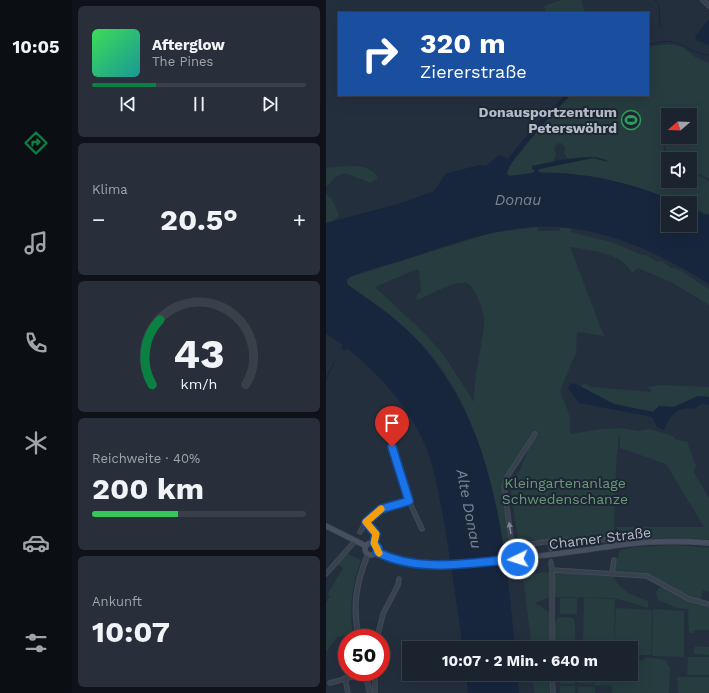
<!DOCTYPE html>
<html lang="de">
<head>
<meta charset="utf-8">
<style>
	body { margin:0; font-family:"Work Sans",sans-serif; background:#282f3a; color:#f1f3f6; height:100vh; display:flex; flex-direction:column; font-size:15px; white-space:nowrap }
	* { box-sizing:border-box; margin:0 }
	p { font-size:13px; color:#a0a4aa }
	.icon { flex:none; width:22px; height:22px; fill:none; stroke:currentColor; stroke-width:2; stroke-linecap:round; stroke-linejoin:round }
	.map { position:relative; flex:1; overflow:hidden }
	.side { display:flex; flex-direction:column; gap:6px; padding:6px; background:#0f1319; width:254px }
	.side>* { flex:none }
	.top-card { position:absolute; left:12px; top:12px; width:311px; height:84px; border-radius:0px; box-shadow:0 4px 16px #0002,0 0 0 1px #39404a; background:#1a4fa0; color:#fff; overflow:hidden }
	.needle { width:26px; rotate:251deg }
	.buttons { position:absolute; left:335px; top:108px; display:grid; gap:8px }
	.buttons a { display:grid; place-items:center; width:36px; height:36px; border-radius:0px; background:#1b232e; box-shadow:0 4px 16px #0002,0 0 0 1px #39404a; font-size:20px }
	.speed { position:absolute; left:12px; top:629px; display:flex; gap:8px; font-size:20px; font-weight:700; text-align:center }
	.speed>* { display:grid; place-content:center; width:52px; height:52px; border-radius:50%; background:#1b232e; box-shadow:0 4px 16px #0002,0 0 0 1px #39404a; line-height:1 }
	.speed .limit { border:6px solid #d22; background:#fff; color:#111 }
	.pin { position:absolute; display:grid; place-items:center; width:34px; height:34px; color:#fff; margin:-41px -17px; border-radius:50% 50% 50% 0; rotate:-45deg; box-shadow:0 0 4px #0007 }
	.pin .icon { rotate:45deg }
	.me { position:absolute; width:44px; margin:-22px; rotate:266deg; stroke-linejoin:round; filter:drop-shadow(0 0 3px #0008) }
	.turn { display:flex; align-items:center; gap:14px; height:84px; padding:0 16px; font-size:18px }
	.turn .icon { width:52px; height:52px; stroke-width:2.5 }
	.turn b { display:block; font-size:28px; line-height:34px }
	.big { font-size:30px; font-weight:700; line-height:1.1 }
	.side .widget { flex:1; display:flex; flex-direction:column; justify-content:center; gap:6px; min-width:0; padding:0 14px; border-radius:6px; background:#282f3a }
	.side .dial { align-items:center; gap:0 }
	.dial svg { height:104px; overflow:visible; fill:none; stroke:#39404a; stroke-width:7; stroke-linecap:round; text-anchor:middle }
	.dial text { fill:#f1f3f6; stroke:none }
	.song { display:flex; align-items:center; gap:12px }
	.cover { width:48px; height:48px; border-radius:6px; background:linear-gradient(135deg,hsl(130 70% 55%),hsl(180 70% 35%)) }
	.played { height:4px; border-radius:2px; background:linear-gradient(90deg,#0b8043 30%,#39404a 30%) }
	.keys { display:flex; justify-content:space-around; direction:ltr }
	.heat { display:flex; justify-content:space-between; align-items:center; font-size:22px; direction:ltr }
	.charge { height:6px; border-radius:3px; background:linear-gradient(90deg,#34c759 40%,#39404a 0) }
	.trip { position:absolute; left:76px; top:641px; width:236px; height:40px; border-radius:0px; background:#1b232e; box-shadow:0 4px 16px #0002,0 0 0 1px #39404a; font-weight:700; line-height:40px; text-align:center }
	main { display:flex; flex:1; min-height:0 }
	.menu { display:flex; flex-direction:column; width:72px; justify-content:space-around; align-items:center; background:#0b0e12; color:#a0a4aa }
	.menu .icon { width:28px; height:28px }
	.menu .selected { color:#0b8043 }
	.menu b { font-size:18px; color:#f1f3f6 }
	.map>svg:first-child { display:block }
</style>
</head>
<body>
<main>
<nav class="menu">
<b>10:05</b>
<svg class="icon selected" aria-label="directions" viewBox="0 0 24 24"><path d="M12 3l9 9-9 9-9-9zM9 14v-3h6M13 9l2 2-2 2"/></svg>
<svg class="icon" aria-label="music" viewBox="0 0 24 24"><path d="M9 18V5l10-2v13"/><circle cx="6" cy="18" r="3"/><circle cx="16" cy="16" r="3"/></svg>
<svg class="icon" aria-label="phone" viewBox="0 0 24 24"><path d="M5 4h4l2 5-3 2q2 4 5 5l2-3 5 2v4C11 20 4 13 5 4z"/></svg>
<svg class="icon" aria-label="climate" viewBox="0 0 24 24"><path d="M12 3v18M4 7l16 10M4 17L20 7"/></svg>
<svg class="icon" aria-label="car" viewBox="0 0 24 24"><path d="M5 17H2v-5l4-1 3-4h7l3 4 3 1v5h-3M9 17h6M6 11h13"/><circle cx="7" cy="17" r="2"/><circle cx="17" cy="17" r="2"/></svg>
<svg class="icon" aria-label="filters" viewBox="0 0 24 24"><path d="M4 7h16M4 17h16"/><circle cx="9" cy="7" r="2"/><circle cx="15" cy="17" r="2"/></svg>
</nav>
<section class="side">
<div class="widget">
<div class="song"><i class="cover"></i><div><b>Afterglow</b><p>The Pines</p></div></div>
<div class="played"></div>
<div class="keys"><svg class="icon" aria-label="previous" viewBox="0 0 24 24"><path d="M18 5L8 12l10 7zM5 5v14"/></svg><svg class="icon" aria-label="pause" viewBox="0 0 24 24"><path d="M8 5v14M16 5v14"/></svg><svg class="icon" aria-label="next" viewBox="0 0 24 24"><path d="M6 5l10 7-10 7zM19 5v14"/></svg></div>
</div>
<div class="widget"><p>Klima</p>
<div class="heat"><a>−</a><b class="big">20.5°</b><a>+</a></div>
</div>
<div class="widget dial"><svg viewBox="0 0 100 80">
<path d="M14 69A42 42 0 1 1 86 69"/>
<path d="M14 69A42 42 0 0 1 20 19" stroke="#0b8043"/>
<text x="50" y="56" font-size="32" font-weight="700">43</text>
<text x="50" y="72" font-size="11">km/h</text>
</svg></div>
<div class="widget"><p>Reichweite · 40%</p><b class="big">200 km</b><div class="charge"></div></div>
<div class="widget"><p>Ankunft</p><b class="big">10:07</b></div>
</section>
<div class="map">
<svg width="383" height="693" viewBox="0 0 383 693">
	<rect width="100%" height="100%" fill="#242f3e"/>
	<path fill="#263c3f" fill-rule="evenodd" d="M235,0H255L259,13H220L218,6Z
		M341,44L357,47L369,57L383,63V179L364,169V159H343L340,155V146H338C337,154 339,155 342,161C344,166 342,176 342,181H364V171L383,181V215L364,207V203H354C306,183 264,173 213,172V169L267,158L282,161L270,157L243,160L238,153L239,147L235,143L230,144L228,149L230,155L227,162L216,164L207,169L209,170L207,173L184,176L181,174C182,164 190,159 196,151C211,131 226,112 245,95H322V47ZM342,115H364V137H342Z
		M20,166C32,166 46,166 52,178L45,183L19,173L9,177L3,185H0V168Z
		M0,194L6,199L13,215L8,221L0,223Z
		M211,227L212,231H233L234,228H246L245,232L288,243L316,255H320L332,262L336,261L345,268H350L383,289V305L345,282L312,268L306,273C304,270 301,265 298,263C287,253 259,249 244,247L278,336L251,332L250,354L249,355L234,391L244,417V434L276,429L296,428L312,431L324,429L347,436L349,439L361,442L370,466L367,471L383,498V539L295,538V530H291V527H378L340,464L294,448V435L293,433L290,466L288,536L194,541L192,539L184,486L195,468L202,450L199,449L177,486L187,554L179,555L177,552C166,473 146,393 87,335C77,326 66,316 55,308C44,300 28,293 20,283L24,277L165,233ZM89,270H93L95,291L90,296L91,300C103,296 127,280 140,283C150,285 160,316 158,326C155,351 148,376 148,402L117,354L97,332L49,287Z
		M259,383L265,387L326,392L322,387L335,385L383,387V397L372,396L348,407L333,406L327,412L288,404L254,387Z
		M350,545L383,548V592L377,590L374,602L348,590L324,576L288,573L294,550L310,547Z
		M20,553L35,560C27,583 22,611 27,633L11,637L0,652V603L4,596L1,595L17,568L11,564Z
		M223,572V597L210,603L223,612L224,648H206L197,577L203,574Z
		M228,572L287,577C298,593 304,594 322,601V608L289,598L227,597Z
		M338,587L363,601L383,606V630H368L367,633H363L362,609L351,608L332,600L330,593L332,588Z
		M234,598H251V614H234Z
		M258,598L289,599L288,641H257Z
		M290,608L326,610L325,655H305V648H288Z
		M327,609L358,611V657L326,656Z
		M232,617L247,618L249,621V645L255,648H228V624Z
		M369,646L383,647V655L368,654Z
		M321,657L339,660L344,668L343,693H286V686L268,685L269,674H305V667Z
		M362,657H383V675H361Z
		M207,674H224V693H208Z
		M234,674H249V684H234Z
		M251,674H267V684L251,683Z
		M351,677H383V693H352Z
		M234,686H249V693H234Z
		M252,687H269V693H252Z"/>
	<path fill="#17263c" d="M382,20H383V45L370,40L369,37Z
		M239,95H245C233,106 181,161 181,174L184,176L207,173L209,170L206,169V166C226,162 267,151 283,162L267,158L213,169L211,171L215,173C264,172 309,184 354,203H342V225H364V207L380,215L383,214V284C331,251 269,223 206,227C163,230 121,246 80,259C69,263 26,273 20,280L22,285C45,301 69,317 88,337C169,423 178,536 189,648H137C131,606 125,564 118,522C113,496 109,469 99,445C82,406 54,375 21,348L19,351L15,348L17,345L0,334V223L72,204L108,191L118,176L122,173L154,165L160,166L173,155L182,159L207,127Z
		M248,383L288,404L327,412L333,406L348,407L372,396L383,397V405L376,403L369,409C352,405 343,416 338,430L331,427L326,417L253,403L242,388L244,384Z
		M140,674H191L193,693H142Z"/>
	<path fill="#242f3e" d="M179,556L180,564L123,567L122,560Z"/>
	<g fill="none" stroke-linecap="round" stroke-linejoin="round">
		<path stroke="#17263c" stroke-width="1" d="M329,0L333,5L334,27
			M322,45C330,43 339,40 347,42C360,45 369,55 383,55
			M0,379L8,362"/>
		<path stroke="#3a4453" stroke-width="3.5" stroke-dasharray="3.5 2" stroke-linecap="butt" d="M225,548V563"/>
		<defs>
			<path id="minor" d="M209,434L181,477L178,486L185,537L188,543C196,547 209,543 218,542C252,538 287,539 322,541
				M83,501L96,529
				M40,522L50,534L48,543
				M34,532C45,511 61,506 83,501L66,447
				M225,541V548
				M225,563L226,570
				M0,574L29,541
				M286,574L288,560
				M51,638L57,614L72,585L73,579
				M226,648V570L321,576L363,599L383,604
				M17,653L21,667
				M49,672V693
				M226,674L227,693
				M19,678L22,693
				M4,683L40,673"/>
			<path id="tertiary" d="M377,0L383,6
				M33,638C26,608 30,583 42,554
				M39,672L44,693"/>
			<path id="secondary" d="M0,526L40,546
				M39 549a6 6 0 1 1 12 0a6 6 0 1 1-12 0Z
				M51,552C83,569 118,564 152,562C202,559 251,551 301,544C328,541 356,541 383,543"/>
		</defs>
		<use href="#minor" stroke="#414a57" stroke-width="5.5"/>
		<use href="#tertiary" stroke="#414a57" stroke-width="6"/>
		<use href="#secondary" stroke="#414a57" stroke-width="6"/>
		<use href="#minor" stroke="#38414e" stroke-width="3.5"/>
		<use href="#tertiary" stroke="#38414e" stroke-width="4"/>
		<use href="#secondary" stroke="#465061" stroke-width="4.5"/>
	</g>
	<defs><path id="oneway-solid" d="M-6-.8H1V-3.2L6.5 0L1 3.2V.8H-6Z"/></defs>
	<use fill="#7c8592" href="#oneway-solid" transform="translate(184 528) rotate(-99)"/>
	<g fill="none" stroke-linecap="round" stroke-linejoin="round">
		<defs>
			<path id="route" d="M66,447L83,501L55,509L40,522L50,534L48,543L52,548L51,552C93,574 147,562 192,559"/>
		</defs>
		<use href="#route" stroke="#114b97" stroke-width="10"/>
		<use href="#route" stroke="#1a73e8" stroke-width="7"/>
		<path stroke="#f59e0b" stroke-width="7" d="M53,553L48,543L50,534L40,522L55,509"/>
	</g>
	<defs>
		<symbol id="stadium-ring" viewBox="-11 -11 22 22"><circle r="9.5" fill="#1d2633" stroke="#2e9e5b" stroke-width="1.5"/><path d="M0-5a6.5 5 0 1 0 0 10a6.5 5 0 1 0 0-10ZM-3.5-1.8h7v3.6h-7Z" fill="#2e9e5b"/></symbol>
	</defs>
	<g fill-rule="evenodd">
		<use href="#stadium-ring" x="294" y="109" width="22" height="22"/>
	</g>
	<g text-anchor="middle" stroke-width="4" stroke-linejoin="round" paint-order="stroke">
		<g font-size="14" font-weight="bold" fill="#b4bcc9" stroke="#1d2633" text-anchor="end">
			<text x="291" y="117">Donausportzentrum<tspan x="291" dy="16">Peterswöhrd</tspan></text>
		</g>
		<g font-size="14" fill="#6b9a76" stroke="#1d2633">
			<text x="239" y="488">Kleingartenanlage<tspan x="239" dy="16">Schwedenschanze</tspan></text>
		</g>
		<g font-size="14" fill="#b4bcc9" stroke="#1d2633">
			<text transform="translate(274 538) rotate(-7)" y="5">Chamer Straße</text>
		</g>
		<g font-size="15" font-style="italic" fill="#6d86a8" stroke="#1d2633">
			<text x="192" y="205">Donau</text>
			<text transform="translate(143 509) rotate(79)" y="5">Alte Donau</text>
		</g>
	</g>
</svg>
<div class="buttons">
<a><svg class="needle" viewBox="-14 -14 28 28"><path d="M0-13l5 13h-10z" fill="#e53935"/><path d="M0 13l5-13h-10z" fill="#a0a4aa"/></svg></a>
<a><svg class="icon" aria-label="sound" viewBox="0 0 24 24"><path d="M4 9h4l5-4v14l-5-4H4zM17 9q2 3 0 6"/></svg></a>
<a><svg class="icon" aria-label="layers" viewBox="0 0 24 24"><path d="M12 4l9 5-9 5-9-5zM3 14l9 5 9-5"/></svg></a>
</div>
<div class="speed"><div class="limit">50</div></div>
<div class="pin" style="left:66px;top:447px;background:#d93025"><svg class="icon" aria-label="arrive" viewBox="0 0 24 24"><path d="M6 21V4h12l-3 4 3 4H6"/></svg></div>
<svg class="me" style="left:192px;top:559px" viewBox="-20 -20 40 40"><circle r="17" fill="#1a73e8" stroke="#fff" stroke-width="3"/><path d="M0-11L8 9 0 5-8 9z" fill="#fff"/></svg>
<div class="trip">10:07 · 2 Min. · 640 m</div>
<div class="top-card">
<div class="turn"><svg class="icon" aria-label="right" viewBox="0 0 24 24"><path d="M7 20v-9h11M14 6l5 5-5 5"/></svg><div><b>320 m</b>Ziererstraße</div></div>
</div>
</div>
</main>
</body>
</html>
